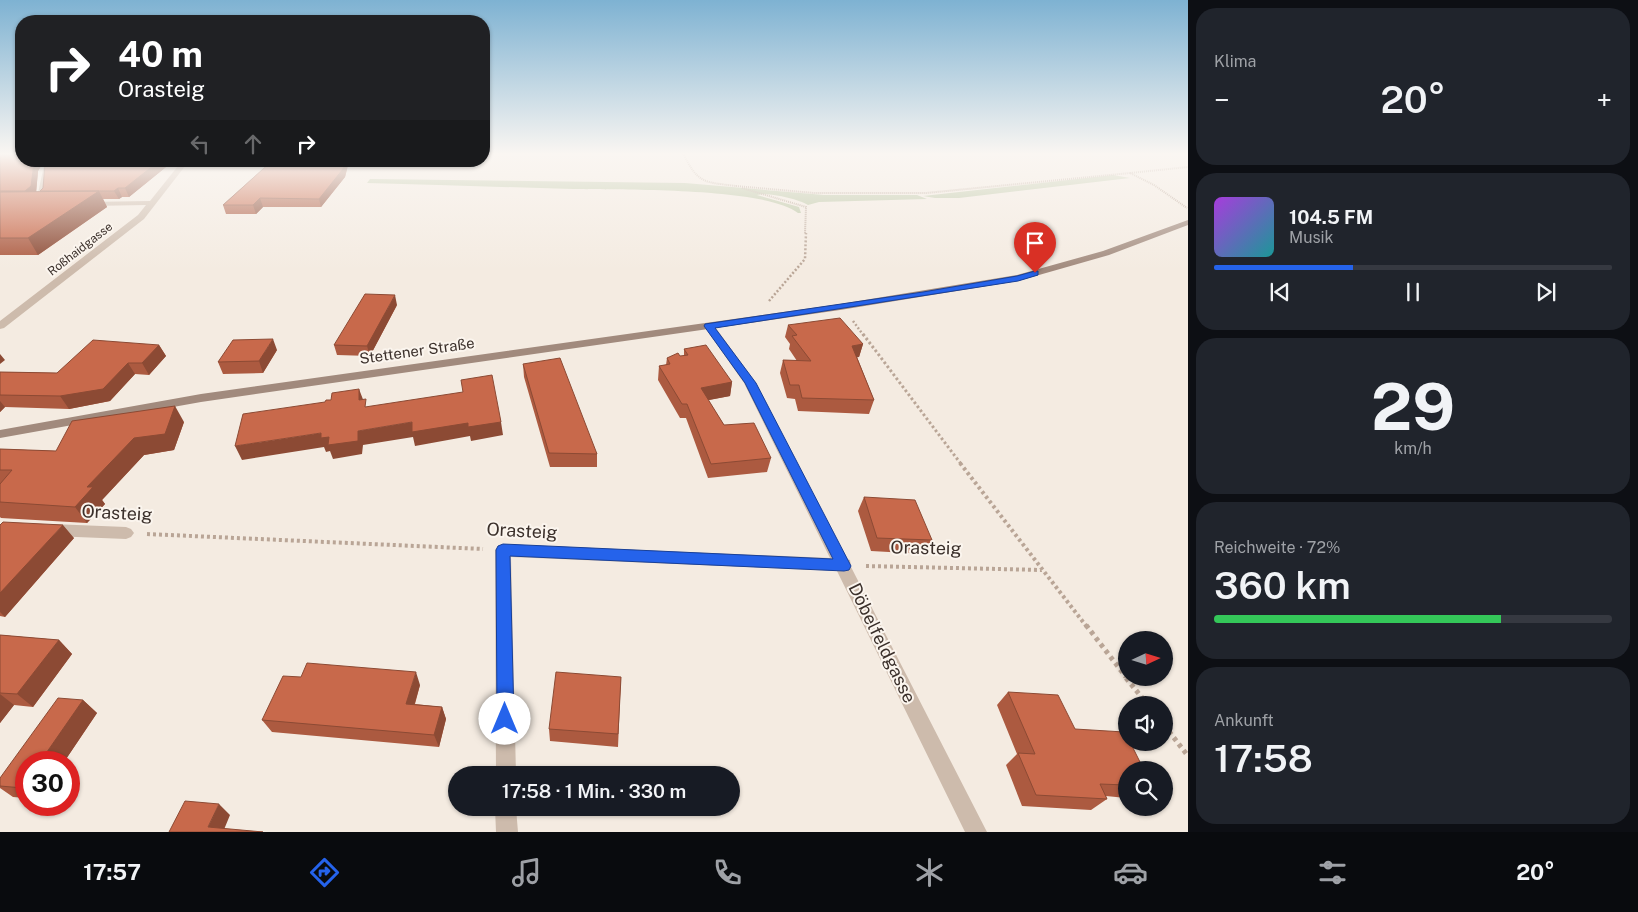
<!DOCTYPE html>
<html lang="de">
<head>
<meta charset="utf-8">
<style>
	body { margin:0; font-family:"Public Sans",sans-serif; background:#20242c; color:#f1f3f6; height:100vh; display:flex; flex-direction:column; font-size:19px; white-space:nowrap }
	* { box-sizing:border-box; margin:0 }
	p { font-size:16px; color:#9ea1a6 }
	.icon { flex:none; width:28px; height:28px; fill:none; stroke:currentColor; stroke-width:2; stroke-linecap:round; stroke-linejoin:round }
	.map { position:relative; flex:1; overflow:hidden }
	.side { display:flex; flex-direction:column; gap:8px; padding:8px; background:#0d0f14; width:450px }
	.side>* { flex:none }
	.top-card { position:absolute; left:15px; top:15px; width:475px; height:152px; border-radius:20px; box-shadow:0 1px 4px #0004; background:#202124; color:#fff; overflow:hidden }
	.needle { width:32px; rotate:86deg }
	.fabs { position:absolute; left:1118px; top:631px; display:grid; gap:10px }
	.fabs a { display:grid; place-items:center; width:55px; height:55px; border-radius:50%; background:#171b24; box-shadow:0 1px 4px #0004; font-size:25px }
	.speed { position:absolute; left:15px; top:751px; display:flex; gap:10px; font-size:25px; font-weight:700; text-align:center }
	.speed>* { display:grid; place-content:center; width:65px; height:65px; border-radius:50%; background:#171b24; box-shadow:0 1px 4px #0004; line-height:1 }
	.speed .limit { border:8px solid #d22; background:#fff; color:#111 }
	.pin { position:absolute; display:grid; place-items:center; width:42px; height:42px; color:#fff; margin:-51px -21px; border-radius:50% 50% 50% 0; rotate:-45deg; box-shadow:0 0 5px #0007 }
	.pin .icon { rotate:45deg }
	.me { position:absolute; width:55px; margin:-28px; rotate:0deg; stroke-linejoin:round; filter:drop-shadow(0 0 4px #0008) }
	.turn { display:flex; align-items:center; gap:18px; height:105px; padding:0 20px; font-size:22px }
	.turn .icon { width:65px; height:65px; stroke-width:2.5 }
	.turn b { display:block; font-size:35px; line-height:42px }
	.lanes { display:flex; align-items:center; height:48px; padding:0 20px; background:#0003; justify-content:center; gap:25px; direction:ltr }
	.lanes .off { opacity:.35 }
	.big { font-size:38px; font-weight:600; line-height:1.1 }
	.side .widget { flex:1; display:flex; flex-direction:column; justify-content:center; gap:8px; min-width:0; padding:0 18px; border-radius:20px; background:#20242c }
	.side .dial { align-items:center; gap:0 }
	.dial b { font-size:65px; line-height:1 }
	.song { display:flex; align-items:center; gap:15px }
	.cover { width:60px; height:60px; border-radius:8px; background:linear-gradient(135deg,hsl(280 70% 55%),hsl(180 70% 35%)) }
	.played { height:5px; border-radius:2px; background:linear-gradient(90deg,#2563eb 35%,#363941 35%) }
	.keys { display:flex; justify-content:space-around; direction:ltr }
	.heat { display:flex; justify-content:space-between; align-items:center; font-size:28px; direction:ltr }
	.charge { height:8px; border-radius:4px; background:linear-gradient(90deg,#34c759 72%,#363941 0) }
	.trip { position:absolute; left:448px; top:766px; width:292px; height:50px; border-radius:25px; background:#171b24; box-shadow:0 1px 4px #0004; font-weight:600; line-height:50px; text-align:center }
	.menu { display:flex; height:80px; justify-content:space-around; align-items:center; background:#090b0e; color:#9ea1a6 }
	.menu .icon { width:35px; height:35px }
	.menu .on { color:#2563eb }
	.menu b { font-size:22px; color:#f1f3f6 }
	main { display:flex; flex:1; min-height:0 }
	.map>svg:first-child { display:block }
</style>
</head>
<body>
<main>
<div class="map">
<svg width="1188" height="832" viewBox="0 0 1188 832">
	<rect width="100%" height="100%" fill="#f4ebe1"/>
	<path fill="#b8c4a0" d="M1113,175L1130,178L959,198H935L923,196Z
		M370,179L685,183L824,195H917L927,199L819,202L808,205C798,199 768,192 757,195L799,207L801,213H798C765,187 619,190 573,189C504,187 436,185 367,183Z"/>
	<g fill="none" stroke-linecap="round" stroke-linejoin="round">
		<path stroke="#b9a596" stroke-width="2" stroke-dasharray="1 1" stroke-linecap="butt" d="M683,153C698,184 704,182 736,186
			M1130,173L1188,167
			M736,186L814,193H926L1130,173L1154,185L1187,208
			M742,188L806,207L805,234"/>
		<path stroke="#b9a596" stroke-width="2.5" stroke-dasharray="2 2" stroke-linecap="butt" d="M769,301L805,259L806,233
			M853,321L864,336"/>
		<path stroke="#b9a596" stroke-width="3" stroke-dasharray="2.5 2.5" stroke-linecap="butt" d="M863,334L961,464"/>
		<path stroke="#b9a596" stroke-width="4" stroke-dasharray="3 3" stroke-linecap="butt" d="M960,463L1087,627
			M147,534L483,549
			M866,566L1042,570"/>
		<path stroke="#b9a596" stroke-width="5" stroke-dasharray="4 4" stroke-linecap="butt" d="M1086,625L1126,677
			M1126,678L1148,705
			M1164,725L1188,756"/>
		<path fill="#cdbbac" fill-rule="evenodd" d="M52,524L126,527L131,529L134,533L131,537L126,539L52,536L47,534L44,530L47,526Z"/>
		<path fill="#cdbbac" fill-rule="evenodd" d="M45,161H52C48,174 51,196 37,203L33,201L38,193Z
			M182,161H189L144,219L4,328L0,329V321L138,215L146,205L90,206H87V202L150,201Z
			M709,323L713,324L756,383L847,559L850,560L851,567L987,832H965L837,571L511,557L516,775H496L495,550L498,546L503,544L830,558L744,383L704,326Z
			M495,808H516L518,832H496Z"/>
		<path fill="#a18a7d" fill-rule="evenodd" d="M1188,220V225L1109,255L1018,281L840,310L201,402L0,438V430L201,394L840,304L1017,275L1103,251Z"/>
	</g>
	<path fill="#ac5a40" d="M0,153L21,161H44L38,171L36,192H41L40,191L43,188L47,161H179L175,167H166L129,197H122L119,199H103L107,207L38,255H0Z
		M185,161H349L345,177L321,207H263L256,214H226L223,205L267,165L187,167Z
		M397,305L370,356L337,355L334,345Z
		M788,325L863,344L859,357H857L874,400L869,414L798,411L795,399L787,398L780,373L783,360L797,361L789,349L790,344L785,337Z
		M159,345L166,356L149,375L135,374L110,401L69,409L5,407L0,412V372L57,373Z
		M684,349L732,382L730,396L708,400L724,425L771,458L767,472L708,478L686,418H680L658,380L659,366L666,365L667,358L684,356Z
		M277,350L263,373L223,374L218,362Z
		M523,364L597,454V467H550L524,377Z
		M184,422L174,450L144,455L102,500L105,504L87,523L1,518L0,517V449L56,451Z
		M864,497L932,540L925,554L871,551L858,511Z
		M0,525L74,538L5,617L0,616Z
		M0,635L59,640L72,654L33,707L14,705L0,723Z
		M621,677L618,747L550,741L549,729Z
		M420,685L415,704L442,707L446,719L439,747L272,732L262,720Z
		M1008,692L1075,729L1126,770V798L1106,796L1107,799L1091,810L1022,806L1006,765L1017,754L997,705Z
		M83,700L97,713L64,762H26V798L13,797L0,788V778Z"/>
	<path fill="#8c4a34" d="M35,161H44L38,171L36,194L30,199L25,191Z
		M159,161H163L166,167L129,197L125,188Z
		M172,161H179L175,167Z
		M345,161H349L345,177L321,207L319,199Z
		M118,188L122,197L119,199L114,191Z
		M99,191L107,207L38,255L28,238Z
		M260,198L263,207L256,214L253,205Z
		M395,295L397,305L370,356L367,346Z
		M273,339L277,350L263,373L259,361Z
		M863,344L859,357L847,359L852,346Z
		M159,345L166,356L149,375L142,363Z
		M0,354L5,360L0,364Z
		M128,363L135,374L110,401L69,409L60,396Z
		M732,382L730,396L699,402L701,388Z
		M359,389L364,402L359,400Z
		M0,401L5,407L0,412Z
		M175,406L184,422L174,450L144,455L102,500L105,504L87,523L75,507L87,487L134,438Z
		M412,422L468,423L501,422L503,435L471,441L470,436L415,446L413,437L363,445L362,454L333,459L330,451L326,452L324,447L242,460L235,446L321,433L358,431Z
		M63,525L74,538L5,617L0,612V593Z
		M59,640L72,654L33,707L17,694Z
		M416,672L420,685L411,716L406,704Z
		M0,694L14,705L0,723Z
		M83,700L97,713L64,762H40Z
		M442,707L446,719L439,747L434,735Z
		M26,783V791L23,788Z
		M219,804L230,815L223,832L208,827Z"/>
	<path fill="#c8694b" stroke="#8c4a34" d="M0,153H21V161H35L34,163L31,186L25,191H0Z
		M47,161H159L125,188H118L114,191H40L43,188L45,164Z
		M272,161H345L343,169L319,199L260,198L253,205H223Z
		M99,191L28,238H0V192Z
		M365,294L395,295L367,346L334,345Z
		M840,318L863,344L852,346L874,400L802,398L799,385H790L783,360L811,361L792,336L797,335L788,325Z
		M273,339L259,361L218,362L233,340Z
		M93,340L159,345L142,363H128L103,389L60,396L0,395V372L57,373Z
		M706,345L732,382L701,388L724,425L754,423L771,458L711,464L687,404H682L659,366L670,364L667,358L678,353L680,356L688,355L684,349Z
		M560,358L597,454L549,453L523,364Z
		M492,375L501,422L468,427V423L412,432V422L358,431V441L328,445L329,437L321,438V433L235,446L243,414L325,402L326,400H331L332,393L359,389V400L366,399L365,407L463,392L461,380Z
		M175,406L165,434L134,438L87,487H93L75,507L0,502V484L12,470H0V449L56,451L72,421Z
		M864,497L915,500L932,540L877,538Z
		M3,522L63,525L0,593V525Z
		M0,635L59,640L17,694L0,693Z
		M307,663L416,672L406,704L442,707L434,735L262,720L283,676L301,677Z
		M556,672L621,677L618,734L549,729Z
		M1008,692L1058,695L1075,729L1124,732L1126,736V742H1130L1144,770H1126V785L1100,784L1107,799L1036,795L1018,753L1035,754Z
		M58,698L83,700L40,762H26V783L23,788L0,786V778Z
		M185,801L219,804L208,827L263,832H169Z"/>
	<linearGradient id="sky" x2="0" y2="1"><stop stop-color="#7eb2d2"/><stop offset="0.57" stop-color="#faf6f2"/><stop offset="1" stop-color="#faf6f2" stop-opacity="0"/></linearGradient>
	<rect width="1188" height="270" fill="url(#sky)"/>
	<path fill="#2563eb" stroke="#184099" d="M1035,271H1038V275L1018,281L715,328L756,383L851,566L849,570L844,571L510,556L514,719L511,725L505,727L499,725L497,719L496,550L498,546L503,544L833,559L745,383L704,326L705,324L923,292L1017,276Z"/>
	<g text-anchor="middle" stroke-width="4" stroke-linejoin="round" paint-order="stroke">
		<g font-size="12" fill="#3b302b" stroke="#fbf5ee">
			<text transform="translate(80 249) rotate(-38)" y="4">Roßhaidgasse</text>
		</g>
		<g font-size="15" fill="#3b302b" stroke="#fbf5ee">
			<text transform="translate(417 351) rotate(-8)" y="5">Stettener Straße</text>
		</g>
		<g font-size="18" fill="#3b302b" stroke="#fbf5ee">
			<text transform="translate(117 513) rotate(3)" y="6">Orasteig</text>
			<text transform="translate(522 531) rotate(3)" y="6">Orasteig</text>
			<text transform="translate(926 548) rotate(1)" y="6">Orasteig</text>
			<text transform="translate(882 643) rotate(64)" y="6">Döbelfeldgasse</text>
		</g>
	</g>
</svg>
<div class="fabs">
<a><svg class="needle" viewBox="-14 -14 28 28"><path d="M0-13l5 13h-10z" fill="#e53935"/><path d="M0 13l5-13h-10z" fill="#9ea1a6"/></svg></a>
<a><svg class="icon" aria-label="sound" viewBox="0 0 24 24"><path d="M4 9h4l5-4v14l-5-4H4zM17 9q2 3 0 6"/></svg></a>
<a><svg class="icon" aria-label="search" viewBox="0 0 24 24"><circle cx="10" cy="10" r="6"/><path d="M15 15l6 6"/></svg></a>
</div>
<div class="speed"><div class="limit">30</div></div>
<div class="pin" style="left:1035px;top:273px;background:#d93025"><svg class="icon" aria-label="arrive" viewBox="0 0 24 24"><path d="M6 21V4h12l-3 4 3 4H6"/></svg></div>
<svg class="me" style="left:505px;top:719px" viewBox="-20 -20 40 40"><circle r="19" fill="#fff"/><path d="M0-13L10 11 0 6-10 11z" fill="#2563eb"/></svg>
<div class="trip">17:58 · 1 Min. · 330 m</div>
<div class="top-card">
<div class="turn"><svg class="icon" aria-label="right" viewBox="0 0 24 24"><path d="M7 20v-9h11M14 6l5 5-5 5"/></svg><div><b>40 m</b>Orasteig</div></div>
<div class="lanes"><svg class="icon off" aria-label="left" viewBox="0 0 24 24"><path d="M17 20v-9H6M10 6l-5 5 5 5"/></svg><svg class="icon off" aria-label="ahead" viewBox="0 0 24 24"><path d="M12 20V5M6 11l6-6 6 6"/></svg><svg class="icon" aria-label="right" viewBox="0 0 24 24"><path d="M7 20v-9h11M14 6l5 5-5 5"/></svg></div>
</div>
</div>
<section class="side">
<div class="widget"><p>Klima</p>
<div class="heat"><a>−</a><b class="big">20°</b><a>+</a></div>
</div>
<div class="widget">
<div class="song"><i class="cover"></i><div><b>104.5 FM</b><p>Musik</p></div></div>
<div class="played"></div>
<div class="keys"><svg class="icon" aria-label="previous" viewBox="0 0 24 24"><path d="M18 5L8 12l10 7zM5 5v14"/></svg><svg class="icon" aria-label="pause" viewBox="0 0 24 24"><path d="M8 5v14M16 5v14"/></svg><svg class="icon" aria-label="next" viewBox="0 0 24 24"><path d="M6 5l10 7-10 7zM19 5v14"/></svg></div>
</div>
<div class="widget dial"><b>29</b><p>km/h</p></div>
<div class="widget"><p>Reichweite · 72%</p><b class="big">360 km</b><div class="charge"></div></div>
<div class="widget"><p>Ankunft</p><b class="big">17:58</b></div>
</section>
</main>
<nav class="menu">
<b>17:57</b>
<svg class="icon on" aria-label="directions" viewBox="0 0 24 24"><path d="M12 3l9 9-9 9-9-9zM9 14v-3h6M13 9l2 2-2 2"/></svg>
<svg class="icon" aria-label="music" viewBox="0 0 24 24"><path d="M9 18V5l10-2v13"/><circle cx="6" cy="18" r="3"/><circle cx="16" cy="16" r="3"/></svg>
<svg class="icon" aria-label="phone" viewBox="0 0 24 24"><path d="M5 4h4l2 5-3 2q2 4 5 5l2-3 5 2v4C11 20 4 13 5 4z"/></svg>
<svg class="icon" aria-label="climate" viewBox="0 0 24 24"><path d="M12 3v18M4 7l16 10M4 17L20 7"/></svg>
<svg class="icon" aria-label="car" viewBox="0 0 24 24"><path d="M5 17H2v-5l4-1 3-4h7l3 4 3 1v5h-3M9 17h6M6 11h13"/><circle cx="7" cy="17" r="2"/><circle cx="17" cy="17" r="2"/></svg>
<svg class="icon" aria-label="filters" viewBox="0 0 24 24"><path d="M4 7h16M4 17h16"/><circle cx="9" cy="7" r="2"/><circle cx="15" cy="17" r="2"/></svg>
<b>20°</b>
</nav>
</body>
</html>
